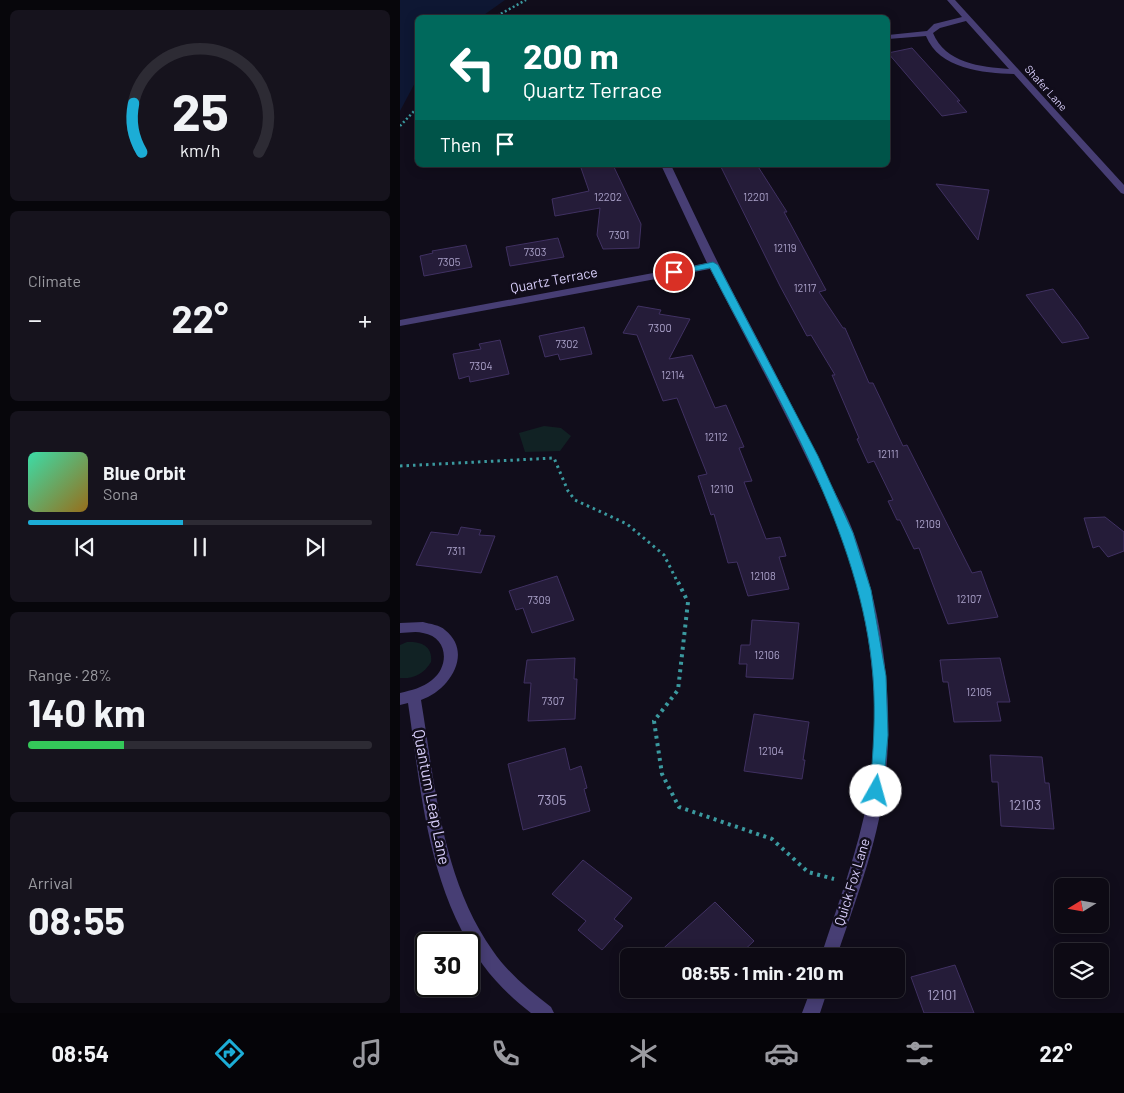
<!DOCTYPE html>
<html lang="en">
<head>
<meta charset="utf-8">
<style>
	body { margin:0; font-family:Barlow,sans-serif; background:#16131d; color:#f1f3f6; height:100vh; display:flex; flex-direction:column; font-size:19px; white-space:nowrap }
	* { box-sizing:border-box; margin:0 }
	p { font-size:16px; color:#9a9aa0 }
	.icon { flex:none; width:28px; height:28px; fill:none; stroke:currentColor; stroke-width:2; stroke-linecap:round; stroke-linejoin:round }
	.map { position:relative; flex:1; overflow:hidden }
	.sheet { display:flex; flex-direction:column; gap:10px; padding:10px; background:#07060b; width:400px }
	.sheet>* { flex:none }
	.top-card { position:absolute; left:15px; top:15px; width:475px; height:152px; border-radius:8px; box-shadow:0 2px 12px #0003,0 0 0 1px #2d2b34; background:#00695c; color:#fff; overflow:hidden }
	.needle { width:32px; rotate:259deg }
	.tools { position:absolute; left:654px; top:878px; display:grid; gap:10px }
	.tools a { display:grid; place-items:center; width:55px; height:55px; border-radius:8px; background:#0d0a14; box-shadow:0 2px 12px #0003,0 0 0 1px #2d2b34; font-size:25px }
	.speed { position:absolute; left:15px; top:932px; display:flex; gap:10px; font-size:25px; font-weight:700; text-align:center }
	.speed>* { display:grid; place-content:center; width:65px; height:65px; border-radius:50%; background:#0d0a14; box-shadow:0 2px 12px #0003,0 0 0 1px #2d2b34; line-height:1 }
	.speed .limit { border:2px solid #111; border-radius:8px; background:#fff; color:#111 }
	.pin { position:absolute; display:grid; place-items:center; width:42px; height:42px; color:#fff; margin:-21px; border:2px solid #fff; border-radius:50%; box-shadow:0 1px 5px #0007 }
	.me { position:absolute; width:55px; margin:-28px; rotate:7deg; stroke-linejoin:round; filter:drop-shadow(0 0 4px #0008) }
	.turn { display:flex; align-items:center; gap:18px; height:105px; padding:0 25px; font-size:22px }
	.turn .icon { width:65px; height:65px; stroke-width:2.5 }
	.turn b { display:block; font-size:35px; line-height:42px }
	.then { display:flex; align-items:center; height:48px; padding:0 25px; background:#0003; gap:10px; font-size:19px }
	.big { font-size:38px; font-weight:700; line-height:1.1 }
	.sheet .tile { flex:1; display:flex; flex-direction:column; justify-content:center; gap:8px; min-width:0; padding:0 18px; border-radius:8px; background:#16131d }
	.sheet .dial { align-items:center; gap:0 }
	.dial svg { height:130px; overflow:visible; fill:none; stroke:#2d2b34; stroke-width:7; stroke-linecap:round; text-anchor:middle }
	.dial text { fill:#f1f3f6; stroke:none }
	.song { display:flex; align-items:center; gap:15px }
	.cover { width:60px; height:60px; border-radius:8px; background:linear-gradient(135deg,hsl(160 70% 55%),hsl(40 70% 35%)) }
	.played { height:5px; border-radius:2px; background:linear-gradient(90deg,#1cadd6 45%,#2d2b34 45%) }
	.keys { display:flex; justify-content:space-around; direction:ltr }
	.heat { display:flex; justify-content:space-between; align-items:center; font-size:28px; direction:ltr }
	.charge { height:8px; border-radius:4px; background:linear-gradient(90deg,#34c759 28%,#2d2b34 0) }
	.trip { position:absolute; left:220px; top:948px; width:285px; height:50px; border-radius:8px; background:#0d0a14; box-shadow:0 2px 12px #0003,0 0 0 1px #2d2b34; font-weight:700; line-height:50px; text-align:center }
	.dock { display:flex; height:80px; justify-content:space-around; align-items:center; background:#050408; color:#9a9aa0 }
	.dock .icon { width:35px; height:35px }
	.dock .active { color:#1cadd6 }
	.dock b { font-size:22px; color:#f1f3f6 }
	main { display:flex; flex:1; min-height:0 }
	.map>svg:first-child { display:block }
</style>
</head>
<body>
<main>
<section class="sheet">
<div class="tile dial"><svg viewBox="0 0 100 80">
<path d="M14 69A42 42 0 1 1 86 69"/>
<path d="M14 69A42 42 0 0 1 9 39" stroke="#1cadd6"/>
<text x="50" y="56" font-size="32" font-weight="700">25</text>
<text x="50" y="72" font-size="11">km/h</text>
</svg></div>
<div class="tile"><p>Climate</p>
<div class="heat"><a>−</a><b class="big">22°</b><a>+</a></div>
</div>
<div class="tile">
<div class="song"><i class="cover"></i><div><b>Blue Orbit</b><p>Sona</p></div></div>
<div class="played"></div>
<div class="keys"><svg class="icon" aria-label="previous" viewBox="0 0 24 24"><path d="M18 5L8 12l10 7zM5 5v14"/></svg><svg class="icon" aria-label="pause" viewBox="0 0 24 24"><path d="M8 5v14M16 5v14"/></svg><svg class="icon" aria-label="next" viewBox="0 0 24 24"><path d="M6 5l10 7-10 7zM19 5v14"/></svg></div>
</div>
<div class="tile"><p>Range · 28%</p><b class="big">140 km</b><div class="charge"></div></div>
<div class="tile"><p>Arrival</p><b class="big">08:55</b></div>
</section>
<div class="map">
<svg width="724" height="1013" viewBox="0 0 724 1013">
	<rect width="100%" height="100%" fill="#110d1b"/>
	<path fill="#112224" d="M144,426L161,428L171,436L160,451L125,452L119,433Z
		M7,642C21,641 33,646 31,662C24,674 13,679 0,678V645Z"/>
	<path fill="#0e1733" d="M0,0H105L81,17L18,18L17,79L0,111Z"/>
	<path fill="#251c39" stroke="#403162" d="M512,48L560,101H557L567,112L542,116L488,53Z
		M180,165H213L241,224L239,248L203,249L197,235L200,208L155,216L152,199L189,191Z
		M320,165H357L387,212H384L426,290L419,292L443,328H445L469,383H473L503,446L507,445L572,573L581,571L598,617L548,624L519,548L514,549L500,520H497L488,501L493,500L474,461L468,463L457,439L459,438L432,375H435L411,335L407,336L380,286Z
		M536,184L589,190L578,240Z
		M158,238L164,257L110,266L106,247Z
		M66,245L72,267L24,276L20,256L33,253L32,251Z
		M653,289L679,323L689,338L662,343L626,295Z
		M238,306L261,310L259,314L290,319L269,359L292,355L315,408L326,405L344,447L339,448L352,481L344,482L366,539L380,537L386,556L379,557L389,589L348,596L337,562L328,563L314,514L311,515L298,476L307,474L277,398L263,401L237,335L223,333Z
		M184,327L192,354L160,360L158,354L145,357L139,336Z
		M100,340L109,374L70,382L69,376L59,379L53,354L81,349L79,344Z
		M705,517L724,532V551L708,557L699,546L693,548L684,518Z
		M61,527L81,530L79,535L95,536L81,573L16,565L31,532L58,535Z
		M157,576L174,620L132,633L123,608L116,610L109,591Z
		M352,620L399,623L393,679L346,677L347,664H339L341,645H350Z
		M175,658L174,679H177L175,719L128,721L131,683H124L127,660Z
		M600,658L610,702H597L601,721L554,722L548,682H543L540,660Z
		M354,714L409,722L403,760H405L402,779L344,771Z
		M165,748L170,770L181,766L187,788L184,789L190,811L123,830L108,764Z
		M590,755L642,757L645,783H649L654,829L601,826L598,782H592Z
		M183,860L232,898L214,919L223,926L202,950L178,930L186,921L152,894Z
		M315,902L354,941L338,956H259L257,954Z
		M555,965L574,1013H524L511,977Z"/>
	<g fill="none" stroke-linecap="round" stroke-linejoin="round">
		<path stroke="#3b999f" stroke-width="2.5" stroke-dasharray="2 2.5" stroke-linecap="butt" d="M93,18L126,0
			M0,126L18,107"/>
		<path stroke="#3b999f" stroke-width="3" stroke-dasharray="2.5 4" stroke-linecap="butt" d="M0,466L154,458L168,491L175,500L227,524L264,555L278,583"/>
		<path stroke="#3b999f" stroke-width="4" stroke-dasharray="3 4.5" stroke-linecap="butt" d="M278,582L288,602L278,690L254,721L262,774L279,807L372,839L408,872L434,879"/>
		<path fill="#473e74" fill-rule="evenodd" d="M547,0H555L724,185V194L721,193L614,74C583,73 539,69 526,36L488,39V35L527,31L534,24L562,17ZM566,21L609,69C581,67 545,63 533,33L540,28Z
			M261,165H271C295,216 319,267 346,317C374,370 401,423 427,476C436,495 447,514 454,534C481,609 494,692 486,772C481,835 457,896 437,956H421C438,904 458,851 468,797C484,710 470,615 441,532C433,510 421,489 411,467C379,400 344,335 310,269L0,326V320L307,263Z
			M23,622C30,624 40,625 45,630C74,653 49,691 21,700C35,785 42,879 93,951C108,973 130,991 151,1007L154,1013H131C113,999 96,983 83,965C28,890 21,791 8,703L0,705V693C12,690 22,688 32,680C50,666 48,637 23,633C16,631 7,633 0,633V623Z
			M411,989H428L420,1013H402Z"/>
	</g>
	<path fill="#1cadd6" stroke="#12708b" d="M313,262L318,265L418,456L453,533L471,590L486,676L488,735L483,791L481,795L476,797L472,795L470,791C473,753 476,715 473,677C462,533 375,395 310,268L274,275L269,272Z"/>
	<g text-anchor="middle" stroke-width="5" stroke-linejoin="round" paint-order="stroke">
		<g font-size="11" fill="#d7cdf9" stroke="#110d1b">
			<text transform="translate(646 88) rotate(48)" y="4">Shafer Lane</text>
		</g>
		<g font-size="11" fill="#aaa1c9">
			<text x="208" y="201">12202</text>
			<text x="356" y="201">12201</text>
			<text x="219" y="239">7301</text>
			<text x="385" y="252">12119</text>
			<text x="135" y="256">7303</text>
			<text x="49" y="266">7305</text>
			<text x="405" y="292">12117</text>
			<text x="260" y="332">7300</text>
			<text x="167" y="348">7302</text>
			<text x="81" y="370">7304</text>
			<text x="273" y="379">12114</text>
			<text x="316" y="441">12112</text>
			<text x="488" y="458">12111</text>
			<text x="322" y="493">12110</text>
			<text x="528" y="528">12109</text>
			<text x="56" y="555">7311</text>
			<text x="363" y="580">12108</text>
			<text x="569" y="603">12107</text>
			<text x="139" y="604">7309</text>
			<text x="367" y="659">12106</text>
			<text x="579" y="696">12105</text>
			<text x="153" y="705">7307</text>
			<text x="371" y="755">12104</text>
		</g>
		<g font-size="14" fill="#d7cdf9" stroke="#110d1b">
			<text transform="translate(154 280) rotate(-11)" y="5">Quartz Terrace</text>
			<text transform="translate(452 882) rotate(-73)" y="5">Quick Fox Lane</text>
		</g>
		<g font-size="14" fill="#aaa1c9">
			<text x="152" y="805">7305</text>
			<text x="625" y="810">12103</text>
			<text x="542" y="1000">12101</text>
		</g>
		<g font-size="16" fill="#d7cdf9" stroke="#110d1b">
			<text transform="translate(32 797) rotate(79)" y="6">Quantum Leap Lane</text>
		</g>
	</g>
</svg>
<div class="tools">
<a><svg class="needle" viewBox="-14 -14 28 28"><path d="M0-13l5 13h-10z" fill="#e53935"/><path d="M0 13l5-13h-10z" fill="#9a9aa0"/></svg></a>
<a><svg class="icon" aria-label="layers" viewBox="0 0 24 24"><path d="M12 4l9 5-9 5-9-5zM3 14l9 5 9-5"/></svg></a>
</div>
<div class="speed"><div class="limit">30</div></div>
<div class="pin" style="left:274px;top:272px;background:#d93025"><svg class="icon" aria-label="arrive" viewBox="0 0 24 24"><path d="M6 21V4h12l-3 4 3 4H6"/></svg></div>
<svg class="me" style="left:476px;top:791px" viewBox="-20 -20 40 40"><circle r="19" fill="#fff"/><path d="M0-13L10 11 0 6-10 11z" fill="#1cadd6"/></svg>
<div class="trip">08:55 · 1 min · 210 m</div>
<div class="top-card">
<div class="turn"><svg class="icon" aria-label="left" viewBox="0 0 24 24"><path d="M17 20v-9H6M10 6l-5 5 5 5"/></svg><div><b>200 m</b>Quartz Terrace</div></div>
<div class="then">Then<svg class="icon" aria-label="arrive" viewBox="0 0 24 24"><path d="M6 21V4h12l-3 4 3 4H6"/></svg></div>
</div>
</div>
</main>
<nav class="dock">
<b>08:54</b>
<svg class="icon active" aria-label="directions" viewBox="0 0 24 24"><path d="M12 3l9 9-9 9-9-9zM9 14v-3h6M13 9l2 2-2 2"/></svg>
<svg class="icon" aria-label="music" viewBox="0 0 24 24"><path d="M9 18V5l10-2v13"/><circle cx="6" cy="18" r="3"/><circle cx="16" cy="16" r="3"/></svg>
<svg class="icon" aria-label="phone" viewBox="0 0 24 24"><path d="M5 4h4l2 5-3 2q2 4 5 5l2-3 5 2v4C11 20 4 13 5 4z"/></svg>
<svg class="icon" aria-label="climate" viewBox="0 0 24 24"><path d="M12 3v18M4 7l16 10M4 17L20 7"/></svg>
<svg class="icon" aria-label="car" viewBox="0 0 24 24"><path d="M5 17H2v-5l4-1 3-4h7l3 4 3 1v5h-3M9 17h6M6 11h13"/><circle cx="7" cy="17" r="2"/><circle cx="17" cy="17" r="2"/></svg>
<svg class="icon" aria-label="filters" viewBox="0 0 24 24"><path d="M4 7h16M4 17h16"/><circle cx="9" cy="7" r="2"/><circle cx="15" cy="17" r="2"/></svg>
<b>22°</b>
</nav>
</body>
</html>
